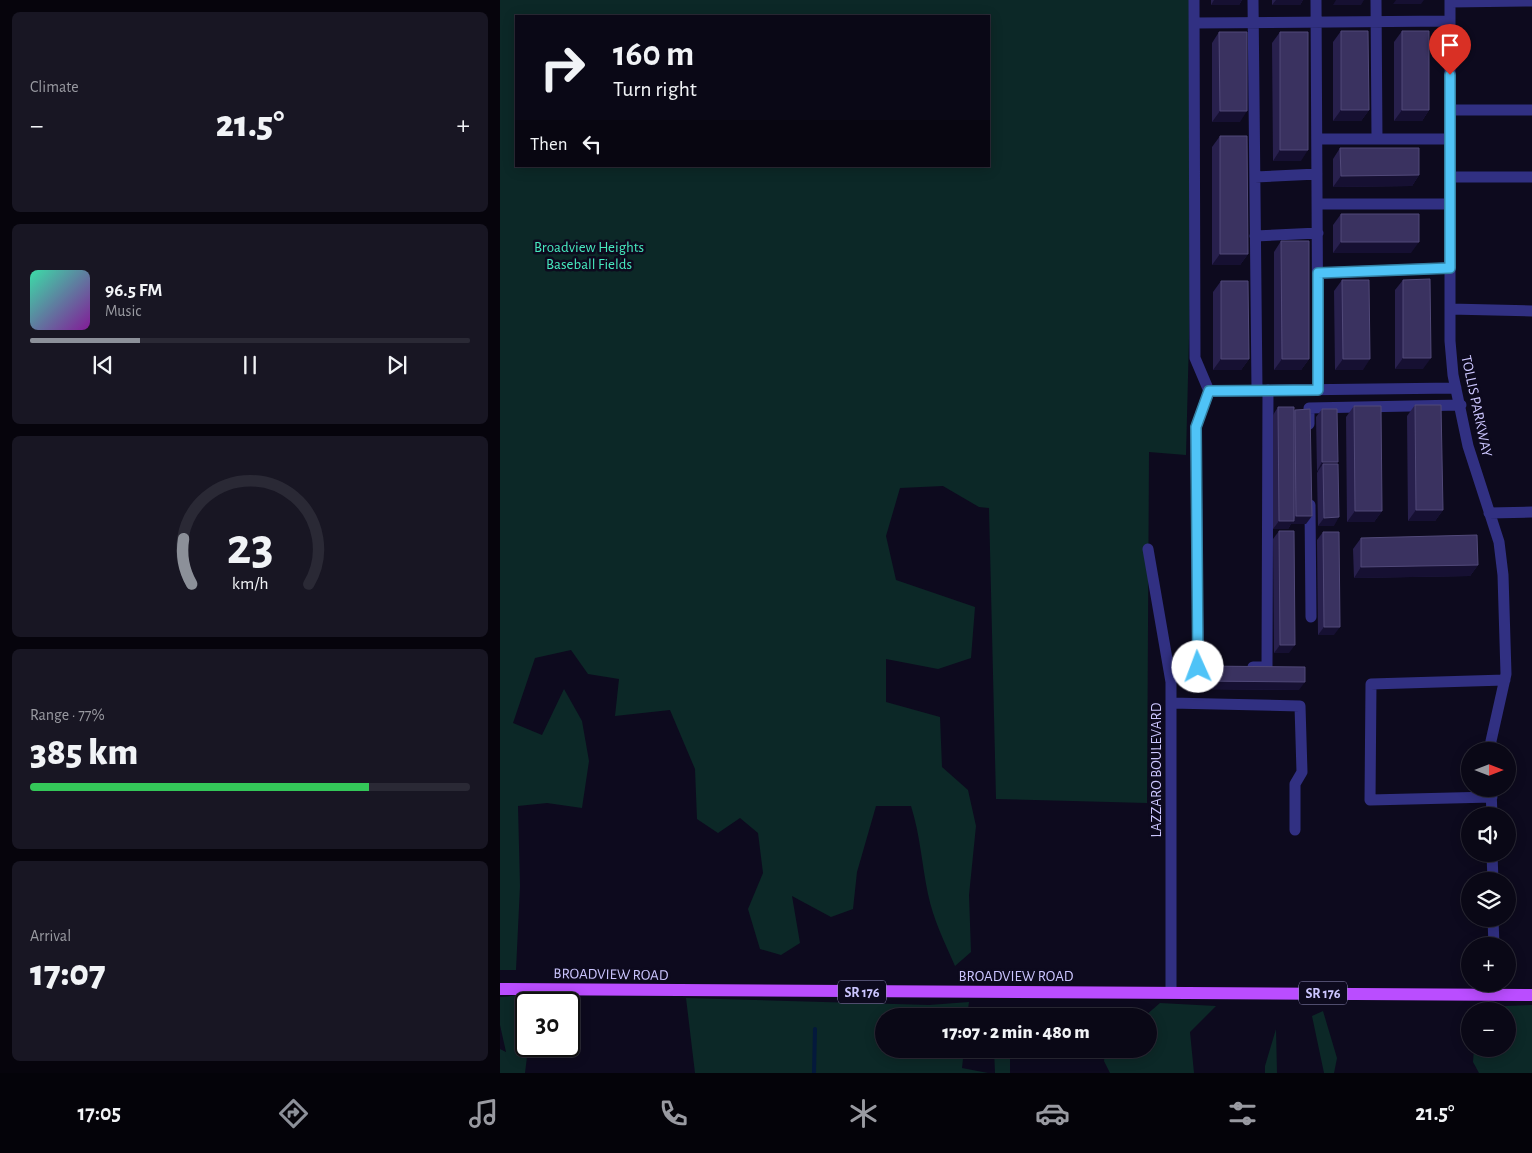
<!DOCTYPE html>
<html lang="en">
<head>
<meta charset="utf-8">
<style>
	body { margin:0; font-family:"Alegreya Sans",sans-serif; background:#181623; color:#f1f3f6; height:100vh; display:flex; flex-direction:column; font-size:19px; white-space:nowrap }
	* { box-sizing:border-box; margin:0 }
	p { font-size:16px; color:#999aa1 }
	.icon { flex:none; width:28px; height:28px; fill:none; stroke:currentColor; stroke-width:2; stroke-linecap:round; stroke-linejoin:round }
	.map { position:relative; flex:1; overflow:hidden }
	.details { display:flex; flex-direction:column; gap:12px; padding:12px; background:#06040c; width:500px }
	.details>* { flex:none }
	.top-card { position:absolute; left:15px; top:15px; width:475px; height:152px; border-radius:0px; box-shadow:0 2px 12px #0003,0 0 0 1px #2a2935; background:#0a0816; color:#f1f3f6; overflow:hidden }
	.needle { width:32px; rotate:90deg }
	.buttons { position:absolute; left:961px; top:742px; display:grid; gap:10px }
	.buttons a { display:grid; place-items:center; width:55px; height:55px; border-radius:50%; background:#0a0816; box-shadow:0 2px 12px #0003,0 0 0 1px #2a2935; font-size:25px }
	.speed { position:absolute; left:15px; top:992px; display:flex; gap:10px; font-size:25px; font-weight:700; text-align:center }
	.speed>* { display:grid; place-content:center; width:65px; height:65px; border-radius:50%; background:#0a0816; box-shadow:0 2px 12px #0003,0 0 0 1px #2a2935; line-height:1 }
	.speed .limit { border:2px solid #111; border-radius:8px; background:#fff; color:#111 }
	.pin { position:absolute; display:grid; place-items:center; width:42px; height:42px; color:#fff; margin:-51px -21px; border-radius:50% 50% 50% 0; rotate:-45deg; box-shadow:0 0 5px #0007 }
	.pin .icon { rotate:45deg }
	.me { position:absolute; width:55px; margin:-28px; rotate:358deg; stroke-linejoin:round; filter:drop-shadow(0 0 4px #0008) }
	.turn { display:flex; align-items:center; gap:18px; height:105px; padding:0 15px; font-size:22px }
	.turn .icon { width:65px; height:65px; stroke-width:2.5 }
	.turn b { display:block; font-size:35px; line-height:42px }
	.then { display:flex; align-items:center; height:48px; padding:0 15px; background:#0003; gap:10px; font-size:19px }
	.big { font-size:38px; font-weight:800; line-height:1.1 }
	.details .widget { flex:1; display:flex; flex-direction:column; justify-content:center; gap:8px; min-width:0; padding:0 18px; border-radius:8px; background:#181623 }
	.details .dial { align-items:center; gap:0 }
	.dial svg { height:130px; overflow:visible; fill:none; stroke:#2a2935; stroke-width:7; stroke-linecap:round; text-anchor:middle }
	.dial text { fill:#f1f3f6; stroke:none }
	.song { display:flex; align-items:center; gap:15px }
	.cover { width:60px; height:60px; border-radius:8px; background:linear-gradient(135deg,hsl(160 70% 55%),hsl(290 70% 35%)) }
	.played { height:5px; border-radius:2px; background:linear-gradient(90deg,#8c9099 25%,#2a2935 25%) }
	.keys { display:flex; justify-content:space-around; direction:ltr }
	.heat { display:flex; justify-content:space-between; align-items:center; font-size:28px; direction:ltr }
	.charge { height:8px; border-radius:4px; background:linear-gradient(90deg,#34c759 77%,#2a2935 0) }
	.trip { position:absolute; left:375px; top:1008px; width:282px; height:50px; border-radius:25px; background:#0a0816; box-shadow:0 2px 12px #0003,0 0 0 1px #2a2935; font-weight:800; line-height:50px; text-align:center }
	.tab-bar { display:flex; height:80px; justify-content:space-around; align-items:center; background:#040309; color:#999aa1 }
	.tab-bar .icon { width:35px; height:35px }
	.tab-bar .current { color:#8c9099 }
	.tab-bar b { font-size:22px; color:#f1f3f6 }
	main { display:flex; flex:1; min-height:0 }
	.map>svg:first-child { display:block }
</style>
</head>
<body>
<main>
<section class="details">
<div class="widget"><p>Climate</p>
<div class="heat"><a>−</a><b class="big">21.5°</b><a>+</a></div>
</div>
<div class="widget">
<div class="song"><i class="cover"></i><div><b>96.5 FM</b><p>Music</p></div></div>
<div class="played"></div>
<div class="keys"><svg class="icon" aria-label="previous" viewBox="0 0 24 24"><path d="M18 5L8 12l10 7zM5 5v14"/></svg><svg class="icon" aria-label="pause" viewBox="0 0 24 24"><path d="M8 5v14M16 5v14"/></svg><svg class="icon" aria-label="next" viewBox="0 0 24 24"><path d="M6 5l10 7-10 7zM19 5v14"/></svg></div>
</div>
<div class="widget dial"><svg viewBox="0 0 100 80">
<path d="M14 69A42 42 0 1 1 86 69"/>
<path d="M14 69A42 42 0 0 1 9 41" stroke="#8c9099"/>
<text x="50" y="56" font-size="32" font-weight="700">23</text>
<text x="50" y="72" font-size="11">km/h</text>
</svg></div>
<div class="widget"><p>Range · 77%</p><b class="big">385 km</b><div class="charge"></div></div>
<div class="widget"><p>Arrival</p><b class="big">17:07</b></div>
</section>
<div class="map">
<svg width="1032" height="1073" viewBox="0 0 1032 1073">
	<rect width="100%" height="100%" fill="#0d0a1e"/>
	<path fill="#0c2827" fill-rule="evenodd" d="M0,0H689L690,299L686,455L649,452L647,803L496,799L489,508L479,507L443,486L400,488L386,536L396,580L475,607L471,658L438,669L386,659V702L440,717L442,767L468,790L476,826L469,895L471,952L455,966C445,943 433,919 428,894C422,865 420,834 411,806H376L357,872L353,909L331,917L292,896L300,943L281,955L260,949L248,909L263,873L258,833L240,818L218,833L197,819L195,769L170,710L115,716L119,679L88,674L71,650L35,658L13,723L42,735L64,689L82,721L89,761L82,808L47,803L18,806L20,886L16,970H0ZM16,16H489V166H16Z
		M25,995L28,1004H26V1046H59L28,1049L25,1073H0V1049L6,1052L0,1025V997Z
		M186,998L429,1005L469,1002L467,1016H384V1049H464L462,1068L488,1073H195Z
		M660,1003L716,1006L690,1032L694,1073H610L604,1061L606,1049H649V1016H645Z
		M1032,1005V1073H979L973,1062L974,1049H1008V1011H975V1007Z
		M823,1011L837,1058L834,1073H824L812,1016Z
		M69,1022H79L80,1045H69Z
		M776,1029L777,1073H765V1066Z
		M494,1049H510V1073H495Z"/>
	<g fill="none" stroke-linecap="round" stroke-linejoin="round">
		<path stroke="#04193c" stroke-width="4" d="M314,1073L315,1029"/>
		<path stroke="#313082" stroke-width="11" d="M694,0L695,358L709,391L696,427L698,667H714
			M753,0L757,390
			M816,0L818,390
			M876,0L877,139
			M950,0V341L953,375L968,446L999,542L1003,575L1006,674L991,741V751
			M950,2L1032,1
			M694,23L950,21
			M950,110H1032
			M817,139H950
			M755,177L817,174
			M950,177H1032
			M817,204H950
			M755,236L818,233
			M818,273L950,268
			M950,309L1032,311
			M709,391L956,388
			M809,424V408L961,405
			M810,505L811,617
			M989,513L1032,512
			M648,549L671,682V992
			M753,667H767L768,390
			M671,703L800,706L802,772L795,784V830
			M991,789L992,816
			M992,797L870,800L871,684L1005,680
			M992,854L993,881
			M993,919L994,946
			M994,984V995"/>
		<path stroke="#ba4dff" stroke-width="12" d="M0,989L1032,995"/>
	</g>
	<path fill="#28204d" d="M711,0H742L739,5H711Z
		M772,0H803L800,5H772Z
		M841,31L869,110L861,121H833V42Z
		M902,31L929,110L922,121H894V42Z
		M719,32L740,122H712V43Z
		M780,32L801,161H773L772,43Z
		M720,136L748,254L740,265H712V147Z
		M840,148L919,175L912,186L833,187V159Z
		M841,214L911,253H833V225Z
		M781,241L809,359L801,370H774V252Z
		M842,280L863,370H835L834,291Z
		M903,280L923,369H895V290Z
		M721,281L749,359L741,370H713V292Z
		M915,405L943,510L935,521H908L907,416Z
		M854,406L882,511L874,522H847L846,417Z
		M778,407L794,411L795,410L806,524H791L788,529H773V415Z
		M822,409L837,464L834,526H818L817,473L818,471H817L816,417Z
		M779,531L789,653H774L773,539Z
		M823,532L834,635H818L817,540Z
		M861,538L978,565L970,576L854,578L853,549Z
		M701,666L799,690L695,689L696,674Z"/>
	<path fill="#161032" d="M714,0H742L739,5H711Z
		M776,0H803L800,5H772Z
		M836,0H864L861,5H833Z
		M896,0H924L921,4H893Z
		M841,110H869L861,121H833Z
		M902,110H929L922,121H894Z
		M720,111H747L740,122H712Z
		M780,150H808L801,161H773Z
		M919,175L912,186L833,187L841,176Z
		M841,242H919L911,253H833Z
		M720,254H748L740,265H712Z
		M903,358H931L923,369H895Z
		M721,359H749L741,370H713Z
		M782,359H809L801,370H774Z
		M843,359H870L863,370H835Z
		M822,462H838L832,470L823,464L818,471H817Z
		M916,510H943L935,521H908Z
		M855,511H882L874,522H847Z
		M796,516H812L806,524H791L788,529H773L779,521H793Z
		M839,517L834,526H818L824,518Z
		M978,565L970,576L854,578L861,567Z
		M824,627H840L834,635H818Z
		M780,645H795L789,653H774Z
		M701,681L805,682L799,690L695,689Z"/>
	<path fill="#3a3260" stroke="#514979" d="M841,31H868L869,110H841Z
		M902,31H929V110H902Z
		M719,32H747V111H720Z
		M780,32H808V150H780Z
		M720,136H747L748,254H720Z
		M840,148H919V175L841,176Z
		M841,214H919V242H841Z
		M781,241H809V359H782Z
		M930,279L931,358H903V280Z
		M842,280H869L870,359H843Z
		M721,281H748L749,359H721Z
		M915,405H941L943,510H916Z
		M854,406H881L882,511H855Z
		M778,407H794V521H779Z
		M810,409L812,516H796L795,410Z
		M822,409H837L838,462H822Z
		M823,464H838L839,517L824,518Z
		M779,531H794L795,645H780Z
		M823,532H839L840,627H824Z
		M977,535L978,565L861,567V538Z
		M701,666L805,667V682L701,681Z"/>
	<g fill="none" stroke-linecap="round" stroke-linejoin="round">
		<defs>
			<path id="route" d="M698,667L696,427L709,391L818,390V273L950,268V75"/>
		</defs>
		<use href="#route" stroke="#337fa1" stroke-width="12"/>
		<use href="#route" stroke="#4fc3f7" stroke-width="9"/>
	</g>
	<g text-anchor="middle" stroke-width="5" stroke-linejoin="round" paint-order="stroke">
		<g fill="#0d0a1e" stroke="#938ebc" stroke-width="1">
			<rect x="338" y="980.5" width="48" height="23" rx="4"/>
			<rect x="799" y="981.5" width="48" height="23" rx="4"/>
		</g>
		<g font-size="14" font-weight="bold" fill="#ccc6ff">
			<text x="362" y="997">SR 176</text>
			<text x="823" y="998">SR 176</text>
		</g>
		<g font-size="15" fill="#47eabf" stroke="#0d0a1e">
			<text x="89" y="252">Broadview Heights<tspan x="89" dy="17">Baseball Fields</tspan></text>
		</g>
		<g font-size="15" fill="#ccc6ff" stroke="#0d0a1e">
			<text transform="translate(977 406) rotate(78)" y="5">TOLLIS PARKWAY</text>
			<text transform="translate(656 770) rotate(-90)" y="5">LAZZARO BOULEVARD</text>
			<text transform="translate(111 974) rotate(1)" y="5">BROADVIEW ROAD</text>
			<text x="516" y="981">BROADVIEW ROAD</text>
		</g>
	</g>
</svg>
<div class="buttons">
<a><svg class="needle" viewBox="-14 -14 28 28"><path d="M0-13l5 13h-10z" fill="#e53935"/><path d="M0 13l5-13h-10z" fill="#999aa1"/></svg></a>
<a><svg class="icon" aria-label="sound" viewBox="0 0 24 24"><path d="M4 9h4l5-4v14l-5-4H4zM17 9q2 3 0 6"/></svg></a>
<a><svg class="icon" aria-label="layers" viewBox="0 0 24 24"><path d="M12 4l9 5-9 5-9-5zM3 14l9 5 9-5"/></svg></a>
<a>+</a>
<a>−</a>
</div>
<div class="speed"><div class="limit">30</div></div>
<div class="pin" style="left:950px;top:75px;background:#d93025"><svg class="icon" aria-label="arrive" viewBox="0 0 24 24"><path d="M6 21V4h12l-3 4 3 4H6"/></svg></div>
<svg class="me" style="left:698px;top:667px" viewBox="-20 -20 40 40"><circle r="19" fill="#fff"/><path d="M0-13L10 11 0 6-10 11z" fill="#4fc3f7"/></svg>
<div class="trip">17:07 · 2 min · 480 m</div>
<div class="top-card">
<div class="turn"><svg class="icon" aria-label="right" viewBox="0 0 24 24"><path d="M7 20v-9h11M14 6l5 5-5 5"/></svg><div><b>160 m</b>Turn right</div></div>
<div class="then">Then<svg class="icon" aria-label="left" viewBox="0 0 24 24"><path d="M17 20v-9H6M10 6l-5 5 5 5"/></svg></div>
</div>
</div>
</main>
<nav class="tab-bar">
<b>17:05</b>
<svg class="icon current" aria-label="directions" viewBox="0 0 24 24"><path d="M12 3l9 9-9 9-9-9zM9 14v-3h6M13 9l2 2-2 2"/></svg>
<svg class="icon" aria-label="music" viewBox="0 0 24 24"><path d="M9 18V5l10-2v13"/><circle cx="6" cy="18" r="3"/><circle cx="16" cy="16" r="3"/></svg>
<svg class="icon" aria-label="phone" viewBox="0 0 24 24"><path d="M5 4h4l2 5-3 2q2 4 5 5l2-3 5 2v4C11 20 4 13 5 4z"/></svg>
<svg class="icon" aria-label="climate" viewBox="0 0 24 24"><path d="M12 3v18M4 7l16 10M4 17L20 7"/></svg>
<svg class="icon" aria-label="car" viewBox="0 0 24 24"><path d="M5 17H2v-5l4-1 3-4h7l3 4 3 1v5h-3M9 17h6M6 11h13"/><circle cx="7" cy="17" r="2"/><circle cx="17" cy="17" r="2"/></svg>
<svg class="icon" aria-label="filters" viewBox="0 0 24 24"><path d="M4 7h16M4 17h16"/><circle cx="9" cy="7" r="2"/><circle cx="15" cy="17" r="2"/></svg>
<b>21.5°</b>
</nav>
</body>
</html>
